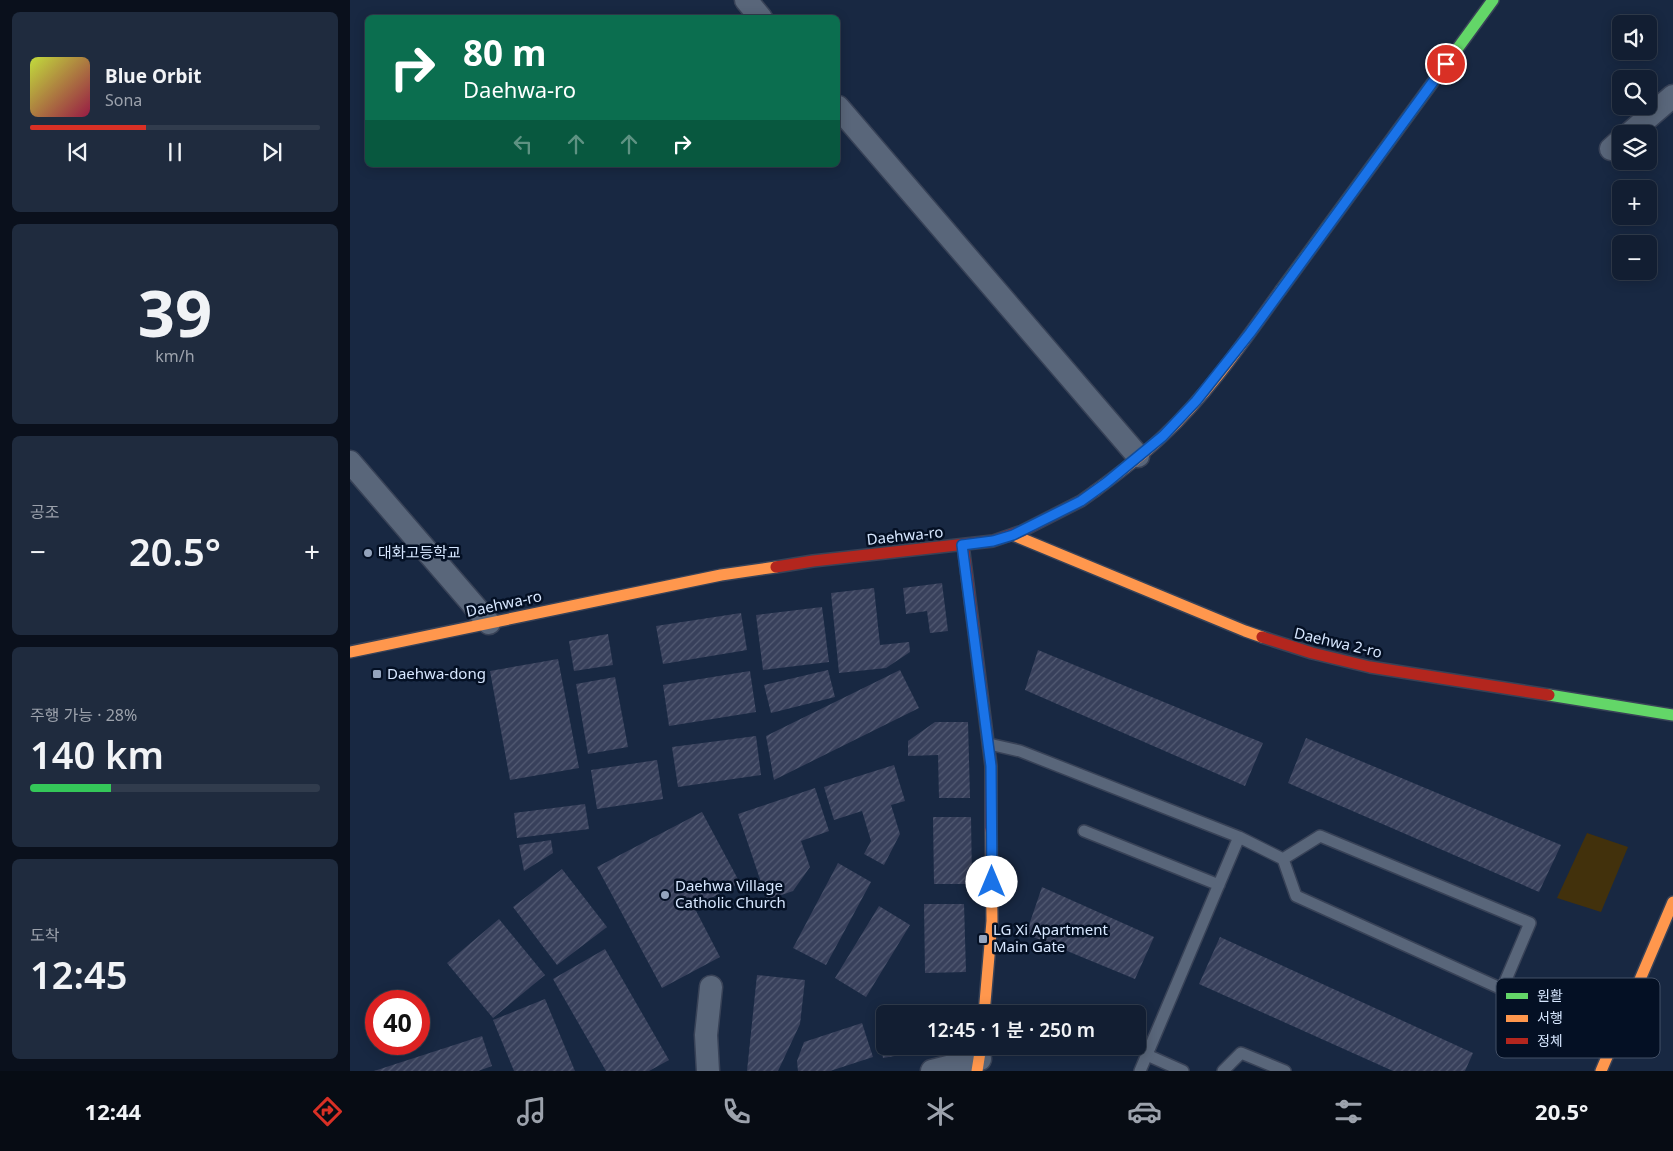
<!DOCTYPE html>
<html lang="ko">
<head>
<meta charset="utf-8">
<style>
	body { margin:0; font-family:"Noto Sans","Noto Sans KR",sans-serif; background:#1f2b3e; color:#f1f3f6; height:100vh; display:flex; flex-direction:column; font-size:19px; white-space:nowrap }
	* { box-sizing:border-box; margin:0 }
	p { font-size:16px; color:#9ca2ac }
	.icon { flex:none; width:28px; height:28px; fill:none; stroke:currentColor; stroke-width:2; stroke-linecap:round; stroke-linejoin:round }
	.map { position:relative; flex:1; overflow:hidden }
	.sheet { display:flex; flex-direction:column; gap:12px; padding:12px; background:#0a101c; width:350px }
	.sheet>* { flex:none }
	.guide { position:absolute; left:15px; top:15px; width:475px; height:152px; border-radius:8px; box-shadow:0 2px 12px #0003,0 0 0 1px #313c4d; background:#0b6e4f; color:#fff; overflow:hidden }
	.buttons { position:absolute; left:1262px; top:15px; display:grid; gap:10px }
	.buttons a { display:grid; place-items:center; width:45px; height:45px; border-radius:8px; background:#121e32; box-shadow:0 2px 12px #0003,0 0 0 1px #313c4d; font-size:25px }
	.speed { position:absolute; left:15px; top:990px; display:flex; gap:10px; font-size:25px; font-weight:700; text-align:center }
	.speed>* { display:grid; place-content:center; width:65px; height:65px; border-radius:50%; background:#121e32; box-shadow:0 2px 12px #0003,0 0 0 1px #313c4d; line-height:1 }
	.speed .limit { border:8px solid #d22; background:#fff; color:#111 }
	.pin { position:absolute; display:grid; place-items:center; width:42px; height:42px; color:#fff; margin:-21px; border:2px solid #fff; border-radius:50%; box-shadow:0 1px 5px #0007 }
	.me { position:absolute; width:55px; margin:-28px; rotate:0deg; stroke-linejoin:round; filter:drop-shadow(0 0 4px #0008) }
	.turn { display:flex; align-items:center; gap:18px; height:105px; padding:0 15px; font-size:22px }
	.turn .icon { width:65px; height:65px; stroke-width:2.5 }
	.turn b { display:block; font-size:35px; line-height:42px }
	.lanes { display:flex; align-items:center; height:48px; padding:0 15px; background:#0003; justify-content:center; gap:25px; direction:ltr }
	.lanes .off { opacity:.35 }
	.big { font-size:38px; font-weight:600; line-height:1.1 }
	.sheet .widget { flex:1; display:flex; flex-direction:column; justify-content:center; gap:8px; min-width:0; padding:0 18px; border-radius:8px; background:#1f2b3e }
	.sheet .dial { align-items:center; gap:0 }
	.dial b { font-size:65px; line-height:1 }
	.song { display:flex; align-items:center; gap:15px }
	.cover { width:60px; height:60px; border-radius:8px; background:linear-gradient(135deg,hsl(70 70% 55%),hsl(340 70% 35%)) }
	.played { height:5px; border-radius:2px; background:linear-gradient(90deg,#d93025 40%,#313c4d 40%) }
	.keys { display:flex; justify-content:space-around; direction:ltr }
	.heat { display:flex; justify-content:space-between; align-items:center; font-size:28px; direction:ltr }
	.charge { height:8px; border-radius:4px; background:linear-gradient(90deg,#34c759 28%,#313c4d 0) }
	.trip { position:absolute; left:526px; top:1005px; width:270px; height:50px; border-radius:8px; background:#121e32; box-shadow:0 2px 12px #0003,0 0 0 1px #313c4d; font-weight:600; line-height:50px; text-align:center }
	.tab-bar { display:flex; height:80px; justify-content:space-around; align-items:center; background:#070c14; color:#9ca2ac }
	.tab-bar .icon { width:35px; height:35px }
	.tab-bar .active { color:#d93025 }
	.tab-bar b { font-size:22px; color:#f1f3f6 }
	main { display:flex; flex:1; min-height:0 }
	.map>svg:first-child { display:block }
</style>
</head>
<body>
<main>
<section class="sheet">
<div class="widget">
<div class="song"><i class="cover"></i><div><b>Blue Orbit</b><p>Sona</p></div></div>
<div class="played"></div>
<div class="keys"><svg class="icon" aria-label="previous" viewBox="0 0 24 24"><path d="M18 5L8 12l10 7zM5 5v14"/></svg><svg class="icon" aria-label="pause" viewBox="0 0 24 24"><path d="M8 5v14M16 5v14"/></svg><svg class="icon" aria-label="next" viewBox="0 0 24 24"><path d="M6 5l10 7-10 7zM19 5v14"/></svg></div>
</div>
<div class="widget dial"><b>39</b><p>km/h</p></div>
<div class="widget"><p>공조</p>
<div class="heat"><a>−</a><b class="big">20.5°</b><a>+</a></div>
</div>
<div class="widget"><p>주행 가능 · 28%</p><b class="big">140 km</b><div class="charge"></div></div>
<div class="widget"><p>도착</p><b class="big">12:45</b></div>
</section>
<div class="map">
<svg width="1323" height="1071" viewBox="0 0 1323 1071">
	<defs>
		<pattern id="building-hatch" width="6" height="6" patternUnits="userSpaceOnUse" patternTransform="scale(1.25)"><rect width="6" height="6" fill="#38405b"/><path d="M-1 1l2-2M0 6l6-6M5 7l2-2" fill="none" stroke="#545c74"/></pattern>
	</defs>
	<rect width="100%" height="100%" fill="#182842"/>
	<path fill="#42310c" d="M1237,833L1278,847L1251,912L1207,898Z"/>
	<path fill="url(#building-hatch)" d="M592,583L598,631L580,633L577,611L556,614L553,588Z
		M524,588L530,645L559,642L560,652L536,668L489,673L481,593Z
		M472,607L479,662L413,670L406,615Z
		M391,613L397,650L313,664L306,626Z
		M258,634L263,665L224,671L219,641Z
		M688,650L913,743L895,786L675,690Z
		M208,659L229,768L160,780L140,671Z
		M478,670L485,697L421,713L414,685Z
		M550,670L569,708L424,780L416,736Z
		M400,671L406,712L319,726L313,685Z
		M265,677L278,747L238,754L226,684Z
		M585,722H618L620,798H589L588,755L558,756V741Z
		M406,736L411,775L328,787L322,747Z
		M956,738L1211,845L1189,892L938,783Z
		M307,760L313,799L247,809L241,770Z
		M544,765L555,801L541,805L550,834L534,865L514,854L521,841L512,811L484,820L474,787Z
		M465,788L479,831L451,841L460,867L443,891L417,900L388,814Z
		M235,804L239,829L167,838L164,813Z
		M352,812L390,883L344,907L370,957L312,988L247,867Z
		M583,817H621L622,884H584Z
		M201,840L203,853L174,871L169,845Z
		M488,863L521,882L476,965L443,948Z
		M212,869L257,927L207,965L163,907Z
		M692,887L804,937L785,979L676,934Z
		M574,904H614L616,972L575,973Z
		M529,906L560,925L516,997L485,978Z
		M149,919L195,975L143,1018L97,963Z
		M870,937L1123,1053L1115,1071H1043L849,984Z
		M255,949L319,1060L299,1071H256L203,979Z
		M407,975L455,980L450,1024L428,1071H397Z
		M195,999L225,1071H164L143,1020Z
		M611,1004L613,1014H561V1013Z
		M535,1018V1046H588L585,1049L533,1058L526,1019Z
		M512,1023L523,1057L480,1071H448L447,1061L454,1042Z
		M132,1036L142,1066L128,1071H24Z"/>
	<g fill="none" stroke-linecap="round" stroke-linejoin="round">
		<defs>
			<path id="lane" d="M639,744L670,751L889,837L933,859L946,896L1152,989L1180,923L970,836L933,859
				M734,831L869,885
				M797,1055L833,1071
				M790,1071L889,837
				M873,1071L891,1053L935,1071"/>
			<path id="street" d="M396,0L411,18
				M488,107L788,456
				M1279,134L1323,96
				M1261,149L1271,140
				M0,462L139,623
				M358,1071L356,1035L361,987
				M582,1071L630,1059"/>
			<path id="fast" d="M931,290L1143,0
				M1199,695L1323,715"/>
			<path id="slow" d="M745,491C768,474 792,456 813,436C858,394 895,340 931,290
				M663,535L895,631L912,637
				M0,652L371,575L426,567
				M634,1014L642,921L641,830
				M627,1071L631,1046
				M1251,1071L1323,902"/>
			<path id="jam" d="M613,545L641,766V830
				M426,567L463,561L643,541L672,531L731,501L745,491
				M912,637L962,653L1020,667L1199,695"/>
		</defs>
		<use href="#lane" stroke="#384257" stroke-width="14"/>
		<use href="#street" stroke="#384257" stroke-width="25"/>
		<use href="#fast" stroke="#384257" stroke-width="14"/>
		<use href="#slow" stroke="#384257" stroke-width="14"/>
		<use href="#jam" stroke="#384257" stroke-width="14"/>
		<use href="#lane" stroke="#59667a" stroke-width="11"/>
		<use href="#street" stroke="#59667a" stroke-width="22"/>
		<use href="#fast" stroke="#63d668" stroke-width="11"/>
		<use href="#slow" stroke="#ff974d" stroke-width="11"/>
		<use href="#jam" stroke="#b3261e" stroke-width="11"/>
	</g>
	<g fill="none" stroke-linecap="round" stroke-linejoin="round">
		<defs>
			<path id="route" d="M642,882L641,766L612,545L643,541L663,535L731,501L756,483L813,436L846,401L900,333L1096,64"/>
		</defs>
		<use href="#route" stroke="#114b97" stroke-width="12"/>
		<use href="#route" stroke="#1a73e8" stroke-width="9"/>
	</g>
	<g fill="#94a4bd" stroke="#041024" stroke-width="2">
		<circle cx="18" cy="553" r="5"/>
		<rect x="22" y="669" width="10" height="10" rx="2.5"/>
		<circle cx="315" cy="895" r="5"/>
		<rect x="628" y="934" width="10" height="10" rx="2.5"/>
	</g>
	<g text-anchor="middle" stroke-width="5" stroke-linejoin="round" paint-order="stroke">
		<g font-size="15" fill="#d7e7ff" stroke="#041024">
			<text transform="translate(555 536) rotate(-6)" y="5">Daehwa-ro</text>
			<text transform="translate(154 604) rotate(-12)" y="5">Daehwa-ro</text>
			<text transform="translate(988 643) rotate(13)" y="5">Daehwa 2-ro</text>
		</g>
		<g font-size="15" fill="#d7e7ff" stroke="#041024" text-anchor="start">
			<text x="28" y="558">대화고등학교</text>
			<text x="37" y="679">Daehwa-dong</text>
			<text x="325" y="891">Daehwa Village<tspan x="325" dy="17">Catholic Church</tspan></text>
			<text x="643" y="935">LG Xi Apartment<tspan x="643" dy="17">Main Gate</tspan></text>
		</g>
	</g>
	<rect x="1146" y="978" width="164" height="80" rx="8" fill="#041024" stroke="#435066" stroke-width="1"/>
	<rect x="1156" y="993" width="22" height="6" fill="#63d668"/>
	<rect x="1156" y="1015" width="22" height="7" fill="#ff974d"/>
	<rect x="1156" y="1038" width="22" height="6" fill="#b3261e"/>
	<g font-size="14" fill="#d7e7ff">
		<text x="1187" y="1001">원활</text>
		<text x="1187" y="1023">서행</text>
		<text x="1187" y="1046">정체</text>
	</g>
</svg>
<div class="buttons">
<a><svg class="icon" aria-label="sound" viewBox="0 0 24 24"><path d="M4 9h4l5-4v14l-5-4H4zM17 9q2 3 0 6"/></svg></a>
<a><svg class="icon" aria-label="search" viewBox="0 0 24 24"><circle cx="10" cy="10" r="6"/><path d="M15 15l6 6"/></svg></a>
<a><svg class="icon" aria-label="layers" viewBox="0 0 24 24"><path d="M12 4l9 5-9 5-9-5zM3 14l9 5 9-5"/></svg></a>
<a>+</a>
<a>−</a>
</div>
<div class="speed"><div class="limit">40</div></div>
<div class="pin" style="left:1096px;top:64px;background:#d93025"><svg class="icon" aria-label="arrive" viewBox="0 0 24 24"><path d="M6 21V4h12l-3 4 3 4H6"/></svg></div>
<svg class="me" style="left:642px;top:882px" viewBox="-20 -20 40 40"><circle r="19" fill="#fff"/><path d="M0-13L10 11 0 6-10 11z" fill="#1a73e8"/></svg>
<div class="trip">12:45 · 1 분 · 250 m</div>
<div class="guide">
<div class="turn"><svg class="icon" aria-label="right" viewBox="0 0 24 24"><path d="M7 20v-9h11M14 6l5 5-5 5"/></svg><div><b>80 m</b>Daehwa-ro</div></div>
<div class="lanes"><svg class="icon off" aria-label="left" viewBox="0 0 24 24"><path d="M17 20v-9H6M10 6l-5 5 5 5"/></svg><svg class="icon off" aria-label="ahead" viewBox="0 0 24 24"><path d="M12 20V5M6 11l6-6 6 6"/></svg><svg class="icon off" aria-label="ahead" viewBox="0 0 24 24"><path d="M12 20V5M6 11l6-6 6 6"/></svg><svg class="icon" aria-label="right" viewBox="0 0 24 24"><path d="M7 20v-9h11M14 6l5 5-5 5"/></svg></div>
</div>
</div>
</main>
<nav class="tab-bar">
<b>12:44</b>
<svg class="icon active" aria-label="directions" viewBox="0 0 24 24"><path d="M12 3l9 9-9 9-9-9zM9 14v-3h6M13 9l2 2-2 2"/></svg>
<svg class="icon" aria-label="music" viewBox="0 0 24 24"><path d="M9 18V5l10-2v13"/><circle cx="6" cy="18" r="3"/><circle cx="16" cy="16" r="3"/></svg>
<svg class="icon" aria-label="phone" viewBox="0 0 24 24"><path d="M5 4h4l2 5-3 2q2 4 5 5l2-3 5 2v4C11 20 4 13 5 4z"/></svg>
<svg class="icon" aria-label="climate" viewBox="0 0 24 24"><path d="M12 3v18M4 7l16 10M4 17L20 7"/></svg>
<svg class="icon" aria-label="car" viewBox="0 0 24 24"><path d="M5 17H2v-5l4-1 3-4h7l3 4 3 1v5h-3M9 17h6M6 11h13"/><circle cx="7" cy="17" r="2"/><circle cx="17" cy="17" r="2"/></svg>
<svg class="icon" aria-label="filters" viewBox="0 0 24 24"><path d="M4 7h16M4 17h16"/><circle cx="9" cy="7" r="2"/><circle cx="15" cy="17" r="2"/></svg>
<b>20.5°</b>
</nav>
</body>
</html>
